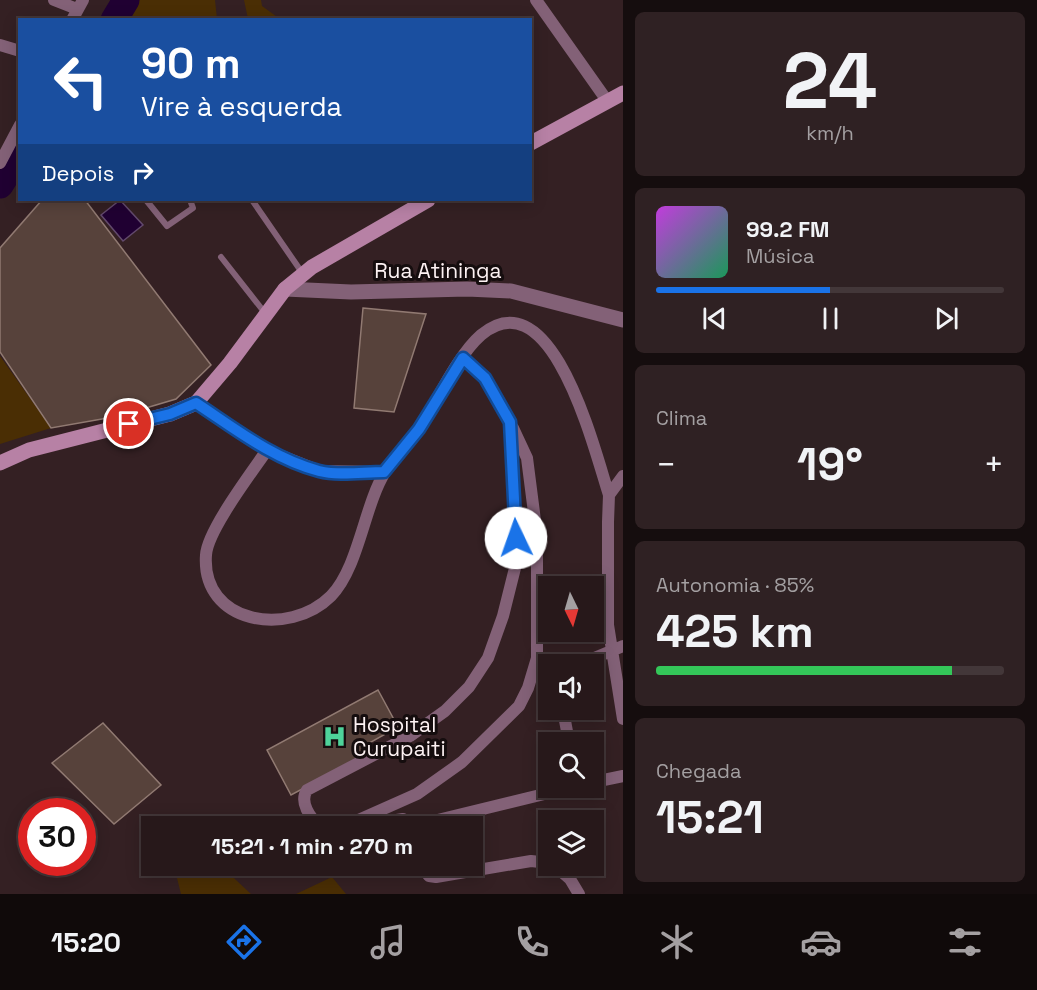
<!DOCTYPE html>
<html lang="pt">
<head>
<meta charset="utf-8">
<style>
	body { margin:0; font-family:"Space Grotesk",sans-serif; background:#2f2123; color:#f1f3f6; height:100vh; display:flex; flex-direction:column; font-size:22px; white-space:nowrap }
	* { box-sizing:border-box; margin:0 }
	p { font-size:20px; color:#a4a0a2 }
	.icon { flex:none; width:33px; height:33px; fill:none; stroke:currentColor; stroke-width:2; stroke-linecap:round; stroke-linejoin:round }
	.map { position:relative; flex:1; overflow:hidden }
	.drawer { display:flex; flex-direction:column; gap:12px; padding:12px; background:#150d0e; width:414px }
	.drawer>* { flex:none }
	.hud { position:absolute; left:18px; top:18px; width:514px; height:183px; border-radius:0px; box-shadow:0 3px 15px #0003,0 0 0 2px #433739; background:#1a4fa0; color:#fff; overflow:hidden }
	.needle { width:39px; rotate:175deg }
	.controls { position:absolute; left:538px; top:576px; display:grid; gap:12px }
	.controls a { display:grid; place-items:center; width:66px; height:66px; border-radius:0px; background:#27181a; box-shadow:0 3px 15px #0003,0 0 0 2px #433739; font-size:30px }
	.speed { position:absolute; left:18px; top:798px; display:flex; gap:12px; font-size:30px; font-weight:700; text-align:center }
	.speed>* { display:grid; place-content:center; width:78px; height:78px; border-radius:50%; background:#27181a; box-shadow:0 3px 15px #0003,0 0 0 2px #433739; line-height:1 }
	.speed .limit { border:9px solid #d22; background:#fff; color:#111 }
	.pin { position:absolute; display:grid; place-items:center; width:51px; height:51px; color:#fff; margin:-26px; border:3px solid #fff; border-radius:50%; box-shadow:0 2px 6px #0007 }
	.me { position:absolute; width:66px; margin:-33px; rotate:357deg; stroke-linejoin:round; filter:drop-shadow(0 0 4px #0008) }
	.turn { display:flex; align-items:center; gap:21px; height:126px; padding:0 24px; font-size:27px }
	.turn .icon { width:78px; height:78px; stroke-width:2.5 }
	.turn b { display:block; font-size:42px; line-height:51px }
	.then { display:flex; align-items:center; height:57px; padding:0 24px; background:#0003; gap:12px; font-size:22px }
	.big { font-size:45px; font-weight:600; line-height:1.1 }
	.drawer .card { flex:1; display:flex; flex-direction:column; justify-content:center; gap:9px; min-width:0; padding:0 21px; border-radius:9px; background:#2f2123 }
	.drawer .dial { align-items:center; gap:0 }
	.dial b { font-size:78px; line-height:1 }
	.song { display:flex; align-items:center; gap:18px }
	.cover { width:72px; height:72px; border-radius:9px; background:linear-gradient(135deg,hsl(290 70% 55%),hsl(150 70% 35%)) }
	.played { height:6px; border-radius:3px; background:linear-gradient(90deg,#1a73e8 50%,#433739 50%) }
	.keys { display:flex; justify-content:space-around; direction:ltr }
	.heat { display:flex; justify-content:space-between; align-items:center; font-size:33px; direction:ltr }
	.charge { height:9px; border-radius:4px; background:linear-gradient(90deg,#34c759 85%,#433739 0) }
	.trip { position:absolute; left:141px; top:816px; width:342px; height:60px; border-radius:0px; background:#27181a; box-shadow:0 3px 15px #0003,0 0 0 2px #433739; font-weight:600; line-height:60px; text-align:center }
	.dock { display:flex; height:96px; justify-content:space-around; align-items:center; background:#100a0a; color:#a4a0a2 }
	.dock .icon { width:42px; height:42px }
	.dock .selected { color:#1a73e8 }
	.dock b { font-size:27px; color:#f1f3f6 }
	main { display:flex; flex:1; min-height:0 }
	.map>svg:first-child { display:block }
</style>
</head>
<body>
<main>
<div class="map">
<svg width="623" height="894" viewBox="0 0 623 894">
	<rect width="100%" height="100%" fill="#342023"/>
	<path fill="#4a2e04" d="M134,0H215L217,19H121Z
		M244,0H261L262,6L280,19H248Z
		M0,356L51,428L0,444Z
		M174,866H221L251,894H181Z
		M332,877L346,894H296Z"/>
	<path fill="#200032" stroke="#62496c" stroke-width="1.5" d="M120,200L143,225L123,241L101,215Z"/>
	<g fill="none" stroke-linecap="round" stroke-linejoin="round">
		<path stroke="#200032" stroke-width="27" d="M114,20L126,0
			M0,185L20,153"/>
	</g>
	<path fill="#57423b" stroke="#917a72" stroke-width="1.5" d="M42,200H85L211,365L176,399L119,416L51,428L0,352V248Z
		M363,308L426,314L394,412L354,408Z
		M378,690L398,727L362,747L366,755L291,795L267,750Z
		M103,723L161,785L114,824L52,763Z"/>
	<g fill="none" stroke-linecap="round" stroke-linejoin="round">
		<path stroke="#836177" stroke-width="6" d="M146,200L167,226L193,208L190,200
			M252,200L303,274
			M221,257L265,313"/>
		<path stroke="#836177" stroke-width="12" d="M54,0L77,9
			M536,0L608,102
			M72,20L83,0
			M0,45L20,51
			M0,163L20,125
			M196,403L267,450C252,472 207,531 206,555C201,624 289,638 331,596C359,567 364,506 385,472C394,455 411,442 421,426C438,399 458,355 481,335C553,275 595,453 609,495
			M267,450L320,471L384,472
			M623,476L609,495L608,522V625L623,719
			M580,664L623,646
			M563,710L569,742
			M594,782L623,776
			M320,826C310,818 299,802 307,790L410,736L445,711L469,687L488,658L503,616L517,560L510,422L485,378L463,358
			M345,826L417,794L462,762L519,706L528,688L537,658V536L527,458L513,428
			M358,826L403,819L413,826
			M413,826L569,788
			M421,866L429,876L436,877L531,861L549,863
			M555,866L570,879L579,894"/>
		<path stroke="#836177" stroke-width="15" d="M285,289L351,292L467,289L511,291L623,320"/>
		<path stroke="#b781a5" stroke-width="15" d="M531,143L623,93
			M0,463L29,450L170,414L196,403L230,363L285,289L312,267L428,200"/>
	</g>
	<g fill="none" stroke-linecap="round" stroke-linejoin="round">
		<defs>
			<path id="route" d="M129,424L170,414L196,403C234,428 273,459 319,471C339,476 363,472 384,472L419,429L463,358L485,378L510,422L516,538"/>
		</defs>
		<use href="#route" stroke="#114b97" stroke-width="15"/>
		<use href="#route" stroke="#1a73e8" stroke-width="10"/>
	</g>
	<defs>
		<symbol id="hospital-bare" viewBox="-9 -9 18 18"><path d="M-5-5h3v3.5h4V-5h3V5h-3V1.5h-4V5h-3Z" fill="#4ed39a" stroke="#150d0e" stroke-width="2.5" paint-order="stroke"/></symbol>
	</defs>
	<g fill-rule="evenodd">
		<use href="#hospital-bare" x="318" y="720" width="33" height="33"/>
	</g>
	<g text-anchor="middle" stroke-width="6" stroke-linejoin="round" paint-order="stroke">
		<g font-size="21" fill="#fdf2f3" stroke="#150d0e">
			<text x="438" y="278">Rua Atininga</text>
		</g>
		<g font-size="21" fill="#fdf2f3" stroke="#150d0e" text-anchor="start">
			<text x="353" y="732">Hospital<tspan x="353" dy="24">Curupaiti</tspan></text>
		</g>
	</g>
</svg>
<div class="controls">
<a><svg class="needle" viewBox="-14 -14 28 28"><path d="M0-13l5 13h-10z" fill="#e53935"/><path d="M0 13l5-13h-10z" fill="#a4a0a2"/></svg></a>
<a><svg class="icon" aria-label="sound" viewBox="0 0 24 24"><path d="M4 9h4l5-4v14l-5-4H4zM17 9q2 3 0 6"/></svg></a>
<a><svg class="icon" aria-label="search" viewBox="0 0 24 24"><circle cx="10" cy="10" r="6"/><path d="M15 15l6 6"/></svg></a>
<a><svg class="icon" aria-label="layers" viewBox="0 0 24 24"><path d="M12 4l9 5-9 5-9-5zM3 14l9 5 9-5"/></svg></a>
</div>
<div class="speed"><div class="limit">30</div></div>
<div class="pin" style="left:129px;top:424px;background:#d93025"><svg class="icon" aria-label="arrive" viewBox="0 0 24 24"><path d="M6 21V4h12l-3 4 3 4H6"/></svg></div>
<svg class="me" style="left:516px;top:538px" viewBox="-20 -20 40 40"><circle r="19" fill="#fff"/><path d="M0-13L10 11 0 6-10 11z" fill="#1a73e8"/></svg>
<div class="trip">15:21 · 1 min · 270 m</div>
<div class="hud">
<div class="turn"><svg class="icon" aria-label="left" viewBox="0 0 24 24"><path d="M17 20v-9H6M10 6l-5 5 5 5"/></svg><div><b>90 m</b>Vire à esquerda</div></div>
<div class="then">Depois<svg class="icon" aria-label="right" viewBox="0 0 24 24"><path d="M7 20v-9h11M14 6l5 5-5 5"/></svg></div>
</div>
</div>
<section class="drawer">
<div class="card dial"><b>24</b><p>km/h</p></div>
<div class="card">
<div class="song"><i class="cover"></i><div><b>99.2 FM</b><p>Música</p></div></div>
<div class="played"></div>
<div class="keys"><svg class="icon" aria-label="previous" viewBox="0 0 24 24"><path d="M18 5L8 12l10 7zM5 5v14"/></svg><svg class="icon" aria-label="pause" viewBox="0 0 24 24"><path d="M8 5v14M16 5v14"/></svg><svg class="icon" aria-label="next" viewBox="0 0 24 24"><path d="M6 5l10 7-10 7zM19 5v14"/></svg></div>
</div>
<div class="card"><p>Clima</p>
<div class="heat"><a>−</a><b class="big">19°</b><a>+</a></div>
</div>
<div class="card"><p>Autonomia · 85%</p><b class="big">425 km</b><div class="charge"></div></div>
<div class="card"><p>Chegada</p><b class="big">15:21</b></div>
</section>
</main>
<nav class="dock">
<b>15:20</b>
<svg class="icon selected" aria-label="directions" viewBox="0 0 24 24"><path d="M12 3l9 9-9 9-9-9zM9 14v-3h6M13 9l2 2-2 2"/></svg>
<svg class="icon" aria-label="music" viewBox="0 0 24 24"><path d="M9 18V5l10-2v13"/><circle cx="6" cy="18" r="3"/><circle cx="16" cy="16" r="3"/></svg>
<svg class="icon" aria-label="phone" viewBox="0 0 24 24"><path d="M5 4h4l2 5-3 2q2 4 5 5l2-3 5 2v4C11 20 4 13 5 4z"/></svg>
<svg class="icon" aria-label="climate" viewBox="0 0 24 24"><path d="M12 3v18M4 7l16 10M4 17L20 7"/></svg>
<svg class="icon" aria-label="car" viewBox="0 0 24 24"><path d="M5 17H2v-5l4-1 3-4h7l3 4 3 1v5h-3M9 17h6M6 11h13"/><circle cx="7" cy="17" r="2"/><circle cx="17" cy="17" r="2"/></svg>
<svg class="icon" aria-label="filters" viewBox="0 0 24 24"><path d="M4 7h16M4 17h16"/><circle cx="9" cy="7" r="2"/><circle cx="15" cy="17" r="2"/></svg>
</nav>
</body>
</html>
